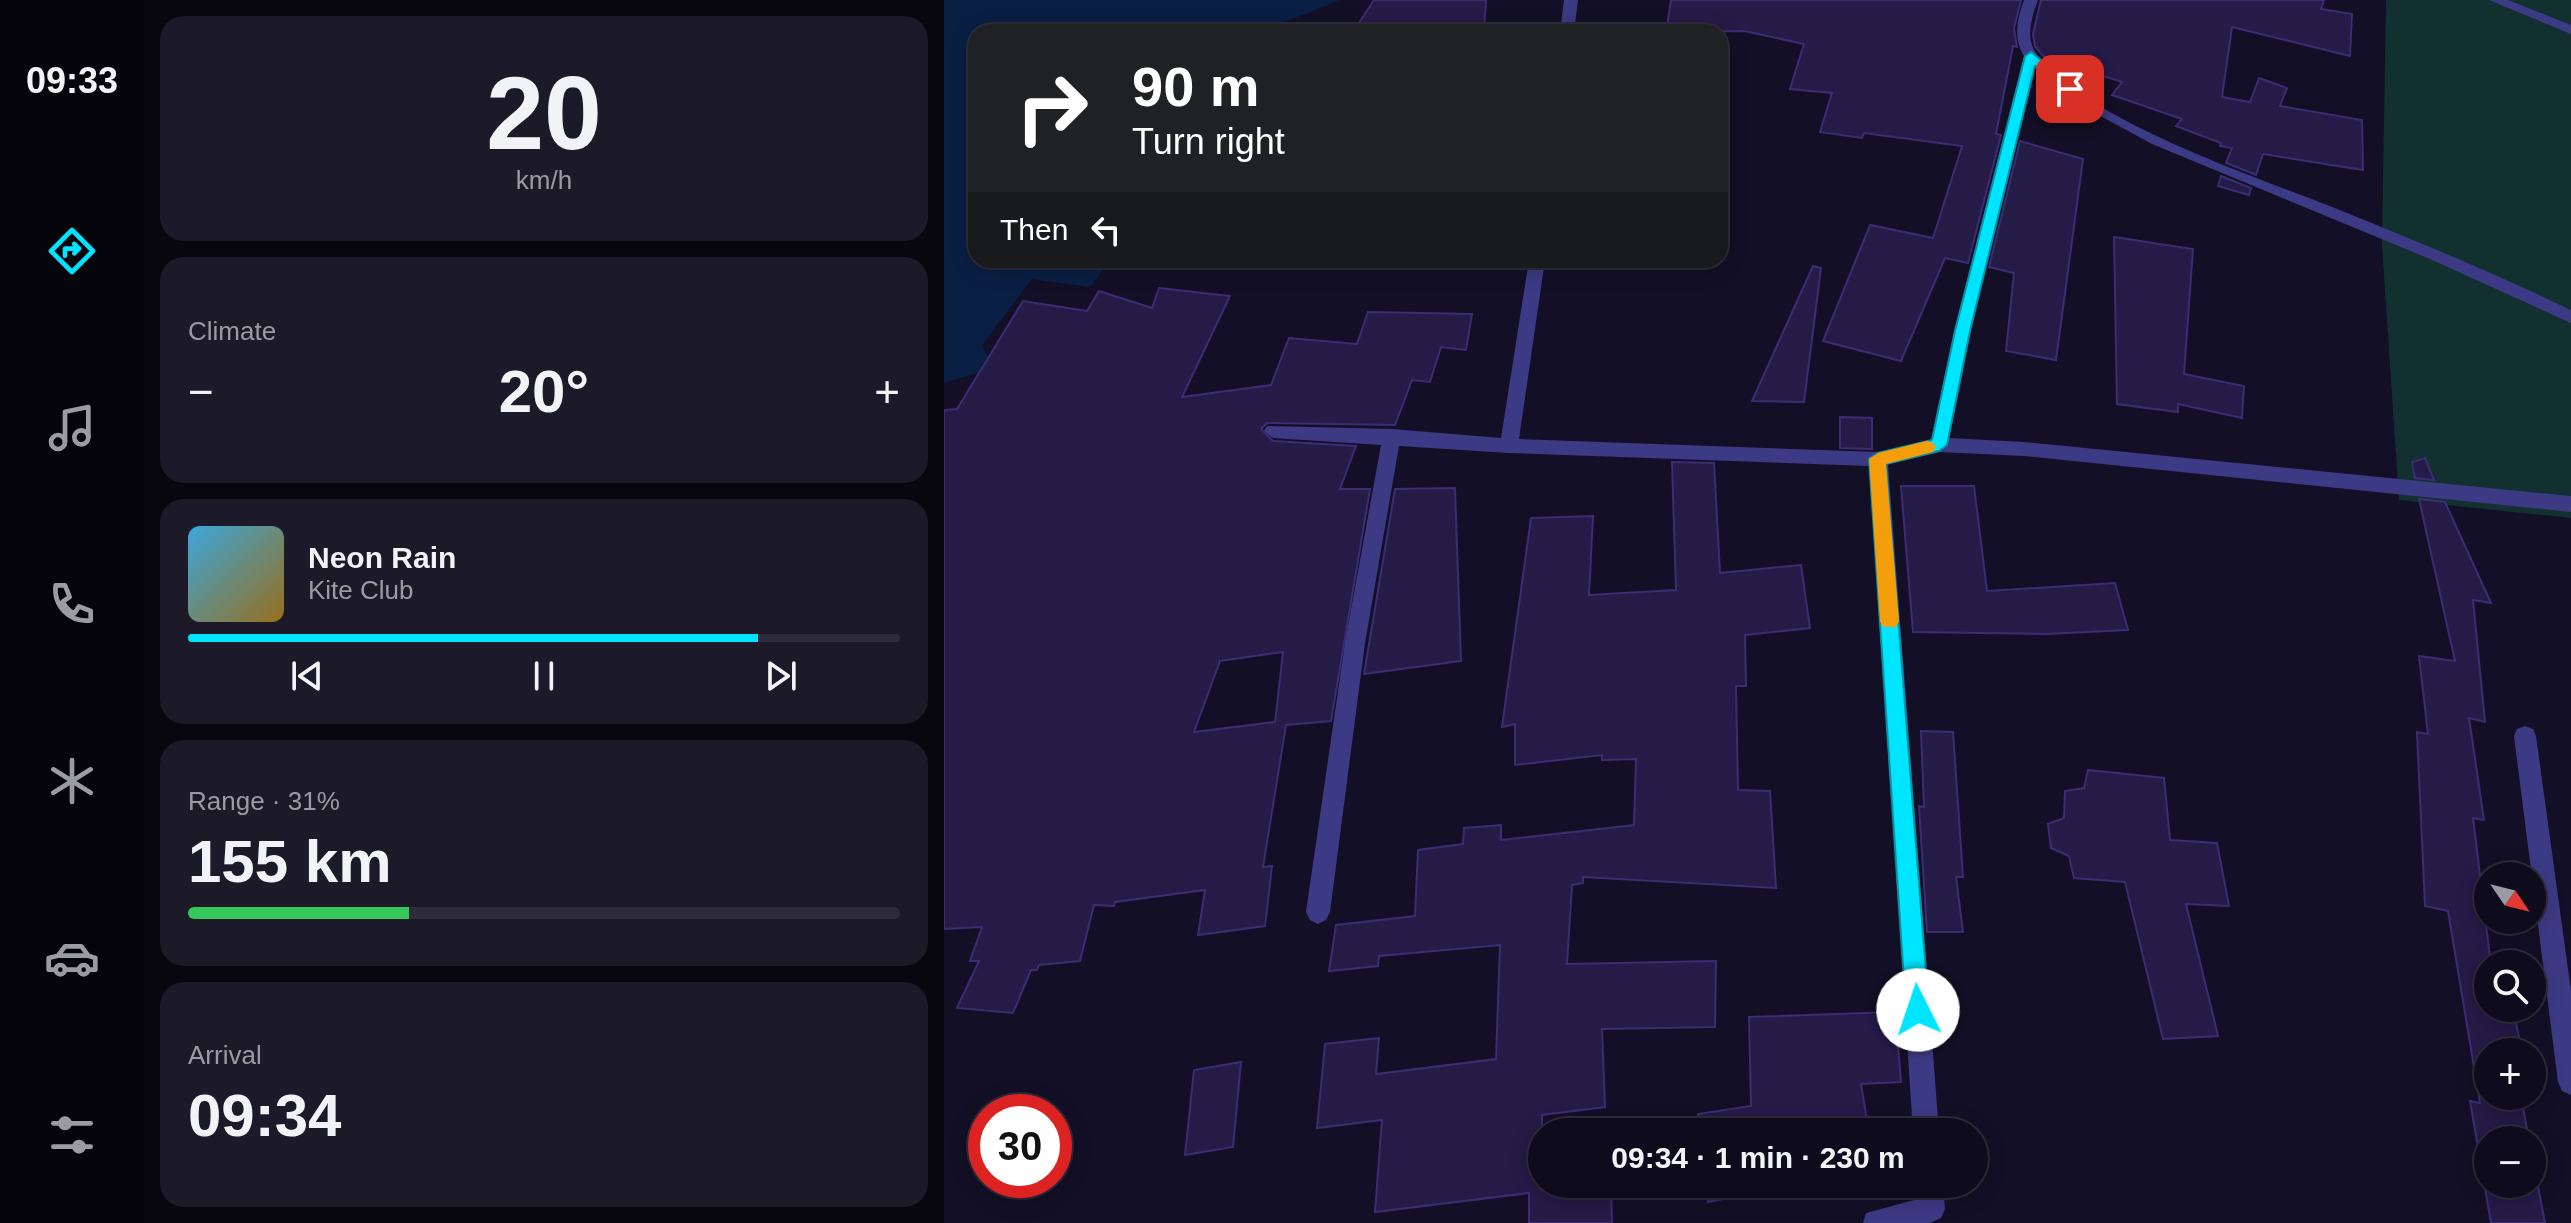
<!DOCTYPE html>
<html lang="en">
<head>
<meta charset="utf-8">
<style>
	body { margin:0; font-family:Helvetica,sans-serif; background:#1c1929; color:#f1f3f6; height:100vh; display:flex; flex-direction:column; font-size:30px; white-space:nowrap }
	* { box-sizing:border-box; margin:0 }
	p { font-size:26px; color:#9b9ba3 }
	.icon { flex:none; width:44px; height:44px; fill:none; stroke:currentColor; stroke-width:2; stroke-linecap:round; stroke-linejoin:round }
	.map { position:relative; flex:1; overflow:hidden }
	.sheet { display:flex; flex-direction:column; gap:16px; padding:16px; background:#08060f; width:800px }
	.sheet>* { flex:none }
	.hud { position:absolute; left:24px; top:24px; width:760px; height:244px; border-radius:24px; box-shadow:0 4px 20px #0003,0 0 0 2px #2e2b3b; background:#202124; color:#fff; overflow:hidden }
	.needle { width:52px; rotate:125deg }
	.fabs { position:absolute; left:1530px; top:862px; display:grid; gap:16px }
	.fabs a { display:grid; place-items:center; width:72px; height:72px; border-radius:50%; background:#0e0b1c; box-shadow:0 4px 20px #0003,0 0 0 2px #2e2b3b; font-size:40px }
	.speed { position:absolute; left:24px; top:1094px; display:flex; gap:16px; font-size:40px; font-weight:700; text-align:center }
	.speed>* { display:grid; place-content:center; width:104px; height:104px; border-radius:50%; background:#0e0b1c; box-shadow:0 4px 20px #0003,0 0 0 2px #2e2b3b; line-height:1 }
	.speed .limit { border:12px solid #d22; background:#fff; color:#111 }
	.pin { position:absolute; display:grid; place-items:center; width:68px; height:68px; color:#fff; margin:-34px; border-radius:16px; box-shadow:0 4px 12px #0006 }
	.me { position:absolute; width:88px; margin:-44px; rotate:356deg; stroke-linejoin:round; filter:drop-shadow(0 0 6px #0008) }
	.turn { display:flex; align-items:center; gap:28px; height:168px; padding:0 32px; font-size:36px }
	.turn .icon { width:104px; height:104px; stroke-width:2.5 }
	.turn b { display:block; font-size:56px; line-height:68px }
	.then { display:flex; align-items:center; height:76px; padding:0 32px; background:#0003; gap:16px; font-size:30px }
	.big { font-size:60px; font-weight:800; line-height:1.1 }
	.sheet .widget { flex:1; display:flex; flex-direction:column; justify-content:center; gap:12px; min-width:0; padding:0 28px; border-radius:24px; background:#1c1929 }
	.sheet .dial { align-items:center; gap:0 }
	.dial b { font-size:104px; line-height:1 }
	.song { display:flex; align-items:center; gap:24px }
	.cover { width:96px; height:96px; border-radius:12px; background:linear-gradient(135deg,hsl(200 70% 55%),hsl(40 70% 35%)) }
	.played { height:8px; border-radius:4px; background:linear-gradient(90deg,#00e5ff 80%,#2e2b3b 80%) }
	.keys { display:flex; justify-content:space-around; direction:ltr }
	.heat { display:flex; justify-content:space-between; align-items:center; font-size:44px; direction:ltr }
	.charge { height:12px; border-radius:6px; background:linear-gradient(90deg,#34c759 31%,#2e2b3b 0) }
	.trip { position:absolute; left:584px; top:1118px; width:460px; height:80px; border-radius:40px; background:#0e0b1c; box-shadow:0 4px 20px #0003,0 0 0 2px #2e2b3b; font-weight:800; line-height:80px; text-align:center }
	main { display:flex; flex:1; min-height:0 }
	.tabs { display:flex; flex-direction:column; width:144px; justify-content:space-around; align-items:center; background:#06040b; color:#9b9ba3 }
	.tabs .icon { width:56px; height:56px }
	.tabs .current { color:#00e5ff }
	.tabs b { font-size:36px; color:#f1f3f6 }
	.map>svg:first-child { display:block }
</style>
</head>
<body>
<main>
<nav class="tabs">
<b>09:33</b>
<svg class="icon current" aria-label="directions" viewBox="0 0 24 24"><path d="M12 3l9 9-9 9-9-9zM9 14v-3h6M13 9l2 2-2 2"/></svg>
<svg class="icon" aria-label="music" viewBox="0 0 24 24"><path d="M9 18V5l10-2v13"/><circle cx="6" cy="18" r="3"/><circle cx="16" cy="16" r="3"/></svg>
<svg class="icon" aria-label="phone" viewBox="0 0 24 24"><path d="M5 4h4l2 5-3 2q2 4 5 5l2-3 5 2v4C11 20 4 13 5 4z"/></svg>
<svg class="icon" aria-label="climate" viewBox="0 0 24 24"><path d="M12 3v18M4 7l16 10M4 17L20 7"/></svg>
<svg class="icon" aria-label="car" viewBox="0 0 24 24"><path d="M5 17H2v-5l4-1 3-4h7l3 4 3 1v5h-3M9 17h6M6 11h13"/><circle cx="7" cy="17" r="2"/><circle cx="17" cy="17" r="2"/></svg>
<svg class="icon" aria-label="filters" viewBox="0 0 24 24"><path d="M4 7h16M4 17h16"/><circle cx="9" cy="7" r="2"/><circle cx="15" cy="17" r="2"/></svg>
</nav>
<section class="sheet">
<div class="widget dial"><b>20</b><p>km/h</p></div>
<div class="widget"><p>Climate</p>
<div class="heat"><a>−</a><b class="big">20°</b><a>+</a></div>
</div>
<div class="widget">
<div class="song"><i class="cover"></i><div><b>Neon Rain</b><p>Kite Club</p></div></div>
<div class="played"></div>
<div class="keys"><svg class="icon" aria-label="previous" viewBox="0 0 24 24"><path d="M18 5L8 12l10 7zM5 5v14"/></svg><svg class="icon" aria-label="pause" viewBox="0 0 24 24"><path d="M8 5v14M16 5v14"/></svg><svg class="icon" aria-label="next" viewBox="0 0 24 24"><path d="M6 5l10 7-10 7zM19 5v14"/></svg></div>
</div>
<div class="widget"><p>Range · 31%</p><b class="big">155 km</b><div class="charge"></div></div>
<div class="widget"><p>Arrival</p><b class="big">09:34</b></div>
</section>
<div class="map">
<svg width="1627" height="1223" viewBox="0 0 1627 1223">
	<rect width="100%" height="100%" fill="#130f26"/>
	<path fill="#12302f" d="M1442,0H1627V518L1455,500L1438,245Z"/>
	<path fill="#0a1f44" d="M0,0H396L341,22L328,32H32V260H166L146,287L88,279L38,345L49,368L0,383Z"/>
	<path fill="#241b47" stroke="#3b2d73" stroke-width="2" fill-rule="evenodd" d="M430,0H542L540,32H409Z
		M727,0H1077L1070,28L1073,47L1069,46L1052,134L1057,135L1024,263L1001,258L957,361L879,341L926,225L989,238L1018,146L920,133L918,138L876,132L888,93L846,89L860,44L800,31L722,32Z
		M1097,0H1380L1377,9L1408,14L1406,56L1288,27L1278,97L1306,102L1315,78L1343,88L1336,106L1418,120L1419,170L1319,154L1312,175L1282,163L1288,148L1276,146L1277,143L1232,126L1238,119L1168,95L1178,82L1099,56L1091,46L1089,34Z
		M1076,141L1139,159L1112,360L1062,351L1070,273L1045,267Z
		M1277,176L1307,188L1305,195L1274,186Z
		M1170,237L1249,249L1240,374L1300,386L1298,418L1234,404V412L1173,404Z
		M869,266L877,268L860,402L808,401Z
		M215,288L286,296L238,397L327,385L345,338L413,344L424,312L528,314L522,350L497,347L486,382L468,380L451,425L323,423L317,429L329,441L412,446L396,489H426L387,721L342,725L319,867L328,866L321,926L254,935L261,890L171,902L170,906L150,905L136,961L95,965L93,970H87L69,1013L13,1008L35,961H26L38,927L0,929V410L13,409L79,301L143,311L155,291L208,308ZM339,652L331,722L250,732L276,661Z
		M896,417L928,418V449L896,448Z
		M1481,458L1490,480L1471,478L1468,462Z
		M728,462L770,463L776,573L857,565L866,628L801,635L802,686H792L794,790L826,791L832,888L639,877V883L628,885L623,964L772,961L771,1027L658,1029L661,1107L598,1115V1184H667L668,1223H585V1193L431,1212L438,1120L373,1128L381,1044L435,1038L432,1074L552,1059L556,945L435,956L434,966L385,971L392,925L471,916L474,850L519,844L520,828L557,825V840L690,825L692,759L658,760V755L571,765V724L558,727L587,518L649,516L645,595L732,590Z
		M957,486H1030L1043,591L1171,583L1184,630L1102,634L969,632Z
		M511,488L517,661L420,674L451,489Z
		M1475,499L1501,502L1547,603L1529,600L1541,722L1525,718L1540,820L1529,818L1546,957L1560,959L1561,964H1544V1008H1569L1578,1052H1544V1096H1577L1585,1140H1544V1184H1588V1155L1601,1223H1547L1526,1101L1536,1103L1504,911L1481,906L1473,732L1484,734L1475,656L1511,661Z
		M977,731L1009,732L1019,877H1012L1019,932H983L975,806L980,807Z
		M1144,770L1220,778L1226,840L1273,843L1285,906L1242,904L1274,1036L1219,1039L1181,882L1130,878L1125,856L1107,848L1104,824L1120,818L1121,791L1140,788Z
		M951,1012L957,1082L917,1084L925,1132H756L754,1114L807,1106L805,1017Z
		M297,1062L289,1147L241,1155L250,1070Z
		M762,1184H818L819,1191L764,1202Z"/>
	<g fill="none" stroke-linecap="round" stroke-linejoin="round">
		<path fill="#3d3a85" fill-rule="evenodd" d="M620,0H634L630,32H616Z
			M1080,0H1094C1088,16 1081,38 1092,53C1142,122 1317,178 1398,211C1475,242 1552,274 1627,310V323L1486,259L1208,144L1138,106L1091,67L1026,331L1005,438L1080,442L1627,496V512L1080,456L995,452L944,464L995,1132H969L925,466L565,453L455,446L421,643L386,912L382,920L374,924L366,920L362,912L401,643L437,445L329,438L320,431L323,426L448,429L557,438L585,260H601L575,439L934,452L987,440L1010,331L1080,56C1069,38 1073,19 1080,0Z
			M1545,0H1564L1627,25V34Z
			M1581,726L1589,729L1592,736L1627,991V1095L1618,1091L1614,1082L1570,736L1573,729Z
			M973,1184H999L1001,1209L997,1218L986,1223H919L922,1213L974,1199Z"/>
	</g>
	<path fill="#00e5ff" stroke="#0095a6" stroke-width="2" d="M1087,52L1133,89L1122,92L1091,66L1026,331L1003,445L995,451L942,464L985,1010L981,1018L974,1021L966,1018L962,1010L925,459L934,453L988,440L1011,331L1081,56Z"/>
	<path fill="#f59e0b" d="M983,441L989,443L992,447L989,452L942,464L955,621L952,627H939L936,621L925,459L934,453Z"/>
</svg>
<div class="fabs">
<a><svg class="needle" viewBox="-14 -14 28 28"><path d="M0-13l5 13h-10z" fill="#e53935"/><path d="M0 13l5-13h-10z" fill="#9b9ba3"/></svg></a>
<a><svg class="icon" aria-label="search" viewBox="0 0 24 24"><circle cx="10" cy="10" r="6"/><path d="M15 15l6 6"/></svg></a>
<a>+</a>
<a>−</a>
</div>
<div class="speed"><div class="limit">30</div></div>
<div class="pin" style="left:1126px;top:89px;background:#d93025"><svg class="icon" aria-label="arrive" viewBox="0 0 24 24"><path d="M6 21V4h12l-3 4 3 4H6"/></svg></div>
<svg class="me" style="left:974px;top:1010px" viewBox="-20 -20 40 40"><circle r="19" fill="#fff"/><path d="M0-13L10 11 0 6-10 11z" fill="#00e5ff"/></svg>
<div class="trip">09:34 · 1 min · 230 m</div>
<div class="hud">
<div class="turn"><svg class="icon" aria-label="right" viewBox="0 0 24 24"><path d="M7 20v-9h11M14 6l5 5-5 5"/></svg><div><b>90 m</b>Turn right</div></div>
<div class="then">Then<svg class="icon" aria-label="left" viewBox="0 0 24 24"><path d="M17 20v-9H6M10 6l-5 5 5 5"/></svg></div>
</div>
</div>
</main>
</body>
</html>
